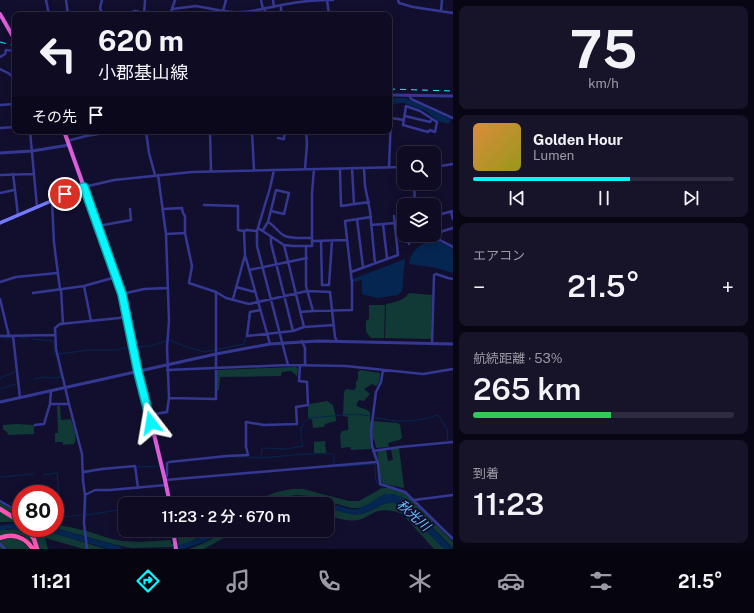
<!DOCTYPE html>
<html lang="ja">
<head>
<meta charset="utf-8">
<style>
	body { margin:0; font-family:"Public Sans","Noto Sans JP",sans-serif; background:#17142a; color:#f1f3f6; height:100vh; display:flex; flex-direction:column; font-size:15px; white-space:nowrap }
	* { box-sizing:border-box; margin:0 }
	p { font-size:13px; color:#9b9ba5 }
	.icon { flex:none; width:22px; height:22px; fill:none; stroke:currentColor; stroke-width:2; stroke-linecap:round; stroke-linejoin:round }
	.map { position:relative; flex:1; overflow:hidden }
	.drawer { display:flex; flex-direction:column; gap:6px; padding:6px; background:#080613; width:301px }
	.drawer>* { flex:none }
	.guide { position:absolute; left:12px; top:12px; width:380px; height:122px; border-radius:8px; box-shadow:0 2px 10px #0003,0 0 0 1px #2e2b40; background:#0e0b22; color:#f1f3f6; overflow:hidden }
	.tools { position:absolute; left:397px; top:146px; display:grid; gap:8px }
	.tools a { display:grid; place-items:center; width:44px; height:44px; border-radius:8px; background:#0e0b22; box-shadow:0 2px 10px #0003,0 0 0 1px #2e2b40; font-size:20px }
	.speed { position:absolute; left:12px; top:485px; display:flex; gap:8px; font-size:20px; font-weight:700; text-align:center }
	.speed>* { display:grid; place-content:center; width:52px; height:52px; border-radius:50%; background:#0e0b22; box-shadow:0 2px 10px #0003,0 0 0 1px #2e2b40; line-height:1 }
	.speed .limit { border:6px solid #d22; background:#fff; color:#111 }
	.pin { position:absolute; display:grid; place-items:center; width:34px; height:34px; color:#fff; margin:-17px; border:2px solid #fff; border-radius:50%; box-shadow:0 1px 4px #0007 }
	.me { position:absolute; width:44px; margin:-22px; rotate:346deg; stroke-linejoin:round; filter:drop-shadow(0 0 3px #0008) }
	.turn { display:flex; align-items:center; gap:14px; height:84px; padding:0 20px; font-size:18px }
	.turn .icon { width:52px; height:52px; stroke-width:2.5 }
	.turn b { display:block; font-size:28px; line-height:34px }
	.then { display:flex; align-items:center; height:38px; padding:0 20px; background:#0003; gap:8px; font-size:15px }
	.big { font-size:30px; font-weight:600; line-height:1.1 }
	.drawer .card { flex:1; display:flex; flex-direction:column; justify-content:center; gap:6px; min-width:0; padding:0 14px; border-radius:8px; background:#17142a }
	.drawer .dial { align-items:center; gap:0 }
	.dial b { font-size:52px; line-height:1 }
	.song { display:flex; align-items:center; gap:12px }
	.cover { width:48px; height:48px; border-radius:6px; background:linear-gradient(135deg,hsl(30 70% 55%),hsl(60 70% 35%)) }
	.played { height:4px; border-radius:2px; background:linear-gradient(90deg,#08f7ff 60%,#2e2b40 60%) }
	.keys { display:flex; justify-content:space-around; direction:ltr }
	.heat { display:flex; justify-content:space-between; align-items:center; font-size:22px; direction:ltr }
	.charge { height:6px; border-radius:3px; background:linear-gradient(90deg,#34c759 53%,#2e2b40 0) }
	.trip { position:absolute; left:118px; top:497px; width:216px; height:40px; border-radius:8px; background:#0e0b22; box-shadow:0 2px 10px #0003,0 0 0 1px #2e2b40; font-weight:600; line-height:40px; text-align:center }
	.menu { display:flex; height:64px; justify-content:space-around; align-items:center; background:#06040e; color:#9b9ba5 }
	.menu .icon { width:28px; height:28px }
	.menu .active { color:#08f7ff }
	.menu b { font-size:18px; color:#f1f3f6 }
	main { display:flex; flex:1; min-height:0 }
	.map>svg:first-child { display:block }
</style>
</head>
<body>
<main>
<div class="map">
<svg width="453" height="549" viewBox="0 0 453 549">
	<rect width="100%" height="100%" fill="#120f2e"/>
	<path fill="#113935" d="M409,293L432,295L431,338L430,339L385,338L386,304C396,302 403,301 409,293Z
		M369,305H385L384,338H371L366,332V321L369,319Z
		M296,367L298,369L297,376L291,371L282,372L281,376L220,377L219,390H217V370Z
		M360,370L380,373C380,378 380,383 376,386L372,384L364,389L370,394L364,401L359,400L356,405C360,409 366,408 370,412V421L398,423L400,425L402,438L399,440L388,443L389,447L376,448C375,442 375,439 370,437L371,449L351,450L350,447L341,448L340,435L342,431L348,430C349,426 347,422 348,417L343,416L344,392L346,389L354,390L356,387V382L358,379V372Z
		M327,401L333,405C334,411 336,415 336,421L325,424L324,427L313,428L312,420L308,418V406L310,404Z
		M57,406H60L61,420L71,419C73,427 78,436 74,444L63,445V442H55V433H58Z
		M17,424L34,425V434L8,435L7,432L3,429V425Z
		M325,441L326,453H314V442Z
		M399,448L404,487V488L384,484L380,481L377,451L386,449L388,461L393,460L391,449Z
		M382,488H390L403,491L453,542V548L402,497L385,494L367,505L359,508H351L309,496L297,495L282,497L262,504H174V503L210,504V502L233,501L251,502L277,492L292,489H303L349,501H359Z
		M391,502L399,504L404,508L444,549H434L402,514C394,510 383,509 375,512C369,515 364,519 358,520C347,522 337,518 327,515V507C338,510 350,516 361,514C371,512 380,504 391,502Z
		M0,503L13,510L17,514L21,512V522H0V511L14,515L0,507Z
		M55,524L87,531L108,538L122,541L140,542L171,540V544L179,543L177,537C185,540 192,533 199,531C203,529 208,530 212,530L186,544L171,547L131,548L116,545L55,528Z
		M17,529L53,533L106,549H84L45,538L48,549H39L37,542L32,533L33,544C23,534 14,530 0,536V530Z
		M227,530H238L204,549H189L204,543Z
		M13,538L20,539L30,549H0V541L4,539Z"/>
	<path fill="#052651" d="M392,98H405L451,119L449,124L438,121L426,111L404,103H399L389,106V99Z
		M435,240L440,241L453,249V273L436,268L409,264C409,252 423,241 435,240Z
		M405,259L402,291L398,295L377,298L362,294V280L353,282V279Z
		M385,494H393L402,497L453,549H444L399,504C383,500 376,509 361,514L359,508L367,505Z"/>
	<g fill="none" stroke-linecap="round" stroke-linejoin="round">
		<path stroke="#052651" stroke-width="1" d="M2,338H11
			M21,338H28
			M32,339L53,341L55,356
			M135,347L150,346L169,340L187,347L205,352L244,344L246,335
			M59,354L88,350H116L131,347
			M0,378L15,372
			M34,379L45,377L52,378L61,377L59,370
			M0,389L16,384
			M375,418C383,418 390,421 397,421C410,422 426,419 438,415L447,429L448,442
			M334,454V464
			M234,457H247
			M249,457L261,458L305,454H331
			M261,458L262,448L286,449L303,446C300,435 298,425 310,418L354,414L371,416
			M136,467L158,466
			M335,467L375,464C376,473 373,486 384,488
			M84,474L91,472
			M43,475L57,473L61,517L82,515
			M0,477L34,474
			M86,496V515L125,509
			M10,503L21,510
			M55,515L60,517"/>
		<path stroke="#052651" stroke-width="5" d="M273,504C293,497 305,499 324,504
			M327,505C339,508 354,516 367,509
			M0,528L12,526L21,528
			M44,528L119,549
			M175,549L202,540L220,530"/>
		<path stroke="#353892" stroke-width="2.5" d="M46,0L49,15
			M66,0L68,15
			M261,0L263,9
			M273,0L274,7
			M327,0L329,15
			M398,0L399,3L413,7L453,13
			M281,5V15
			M265,8V15
			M172,9L196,6L223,11
			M101,11L100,8L102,0
			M223,11C245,15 265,8 287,4C302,1 317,0 333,0
			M441,11L442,0
			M125,15L135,11L144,13
			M144,15L145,0
			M170,15L175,0
			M222,15L226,0
			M0,57L5,54L6,50L15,51
			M0,69L8,73L15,78
			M409,95L411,99L453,118
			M0,105L15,104
			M406,106L420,111L437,122L435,132L430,130L428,132L403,125Z
			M405,116L430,122L432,119
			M391,118L404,120
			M0,128L15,127
			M30,131L37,207
			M146,131L149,153L155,175
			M210,131L211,171
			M252,131L254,170
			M278,138L284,139L285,131
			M67,141L86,136L117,131
			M389,167L391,118L390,95
			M434,167L453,164
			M352,168L354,204
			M364,168L365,186L370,211L375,263
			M305,169L307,144L306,131
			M340,169L341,206L369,202
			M274,170L270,188L257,231V246L288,365
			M13,174L18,215
			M0,175L33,174
			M414,183L415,205
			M84,187L114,180L192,172L404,167
			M0,193L14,190
			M52,201L54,243L60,289
			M204,205L238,206V230L244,231
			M163,209L182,208L183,213L185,216V233L192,266L189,283L216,292L226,298L249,304L307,291L330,292L335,337L337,341
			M451,212L453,219
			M434,216L453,211
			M404,217H403L404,224
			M357,219L363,267
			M268,222C274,225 277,231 283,235C288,239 305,238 312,238
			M383,224L387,258
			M371,225L395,223
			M98,226L131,220L130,209
			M258,228L284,245L293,246H312V193L314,169
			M263,230L268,222L276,190L289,193L284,214L271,211
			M166,234L185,233
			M434,234L453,228
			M407,235L409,244
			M431,235V240H440L453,247
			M271,237V243L293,331
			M313,241L347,240
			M321,241L322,285H329L332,241
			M284,245L304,327
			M306,246V286L313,311L352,310V283L345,221L371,217
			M245,255L270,344
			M249,270L307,258
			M351,272L398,255L394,216
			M0,282L16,277L57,273
			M84,286L91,321
			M236,287L255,292
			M61,289L63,324
			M33,293L84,286L116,277
			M122,294L144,289L167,288
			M0,299L9,336
			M233,299L245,255L244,231L247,230L257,231
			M260,310L250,312L247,336L293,331L304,327L334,325
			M300,312L313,311
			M0,336L55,335
			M13,336L20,398
			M302,341L305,348V364
			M432,344L434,275L436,274L448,278L453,279
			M300,365L299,381L307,382L308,405L296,407L297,424L264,425L246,422V447L248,455L227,456L169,462L167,463V475L165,480L376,462
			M167,370L288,365L346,366L423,374L453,369
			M383,370L381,382L376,392L371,431L372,446L378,464L380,484L405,492L453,539
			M51,391L50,404H69L82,454L83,481L85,495L84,523L87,549
			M169,398L216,399V292
			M69,404L56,349L55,328L60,324L119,318L127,316
			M149,415L167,412L169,398L167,347L169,321L166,234L158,175
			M35,425L44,424L50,404
			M373,451L400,447L453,442
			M83,472L102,469L135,466L138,488
			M85,495L95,490H110L166,485
			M414,500L453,495
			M0,501L14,509L21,515
			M0,544L5,549"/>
		<path stroke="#353892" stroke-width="3" d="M389,95L453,96
			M0,153L32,151L69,145
			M0,402L216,354L270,344L318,341L453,344"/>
		<path stroke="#7379ff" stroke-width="3.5" d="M0,223L84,187"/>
		<path stroke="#dc5dd9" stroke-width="4" d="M0,14L15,40
			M64,131L122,294L139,372L165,480L170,504
			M173,530L176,549"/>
		<path stroke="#ff57b3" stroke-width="4.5" d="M0,509L21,522
			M27,528L34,539L37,549
			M0,538C13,533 25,537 33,549"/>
		<path stroke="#08f7ff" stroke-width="1" stroke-dasharray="6 5" stroke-linecap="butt" d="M0,42L15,46
			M389,89L453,91"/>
	</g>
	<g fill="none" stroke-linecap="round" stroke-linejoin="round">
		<defs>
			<path id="route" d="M65,194L84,187L122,294L138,372L151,423"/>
		</defs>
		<use href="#route" stroke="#05a1a6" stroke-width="10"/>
		<use href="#route" stroke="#08f7ff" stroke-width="7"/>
	</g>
	<g text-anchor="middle" stroke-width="4" stroke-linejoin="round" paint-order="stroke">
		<g font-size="13" font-style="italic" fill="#6ac4ff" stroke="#120f2e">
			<text transform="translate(414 515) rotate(42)" y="5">秋光川</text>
		</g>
	</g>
</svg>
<div class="tools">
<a><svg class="icon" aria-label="search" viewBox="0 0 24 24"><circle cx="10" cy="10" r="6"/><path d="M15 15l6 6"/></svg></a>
<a><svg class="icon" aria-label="layers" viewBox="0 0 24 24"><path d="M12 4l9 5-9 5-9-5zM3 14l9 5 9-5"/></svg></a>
</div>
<div class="speed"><div class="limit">80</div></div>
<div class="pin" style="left:65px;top:194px;background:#d93025"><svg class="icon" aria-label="arrive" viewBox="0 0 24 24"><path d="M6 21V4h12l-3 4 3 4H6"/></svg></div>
<svg class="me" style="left:151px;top:423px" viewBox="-20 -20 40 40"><path d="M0-17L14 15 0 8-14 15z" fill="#08f7ff" stroke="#fff" stroke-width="4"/></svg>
<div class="trip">11:23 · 2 分 · 670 m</div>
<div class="guide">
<div class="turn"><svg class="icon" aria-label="left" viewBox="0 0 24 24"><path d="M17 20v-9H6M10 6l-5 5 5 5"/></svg><div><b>620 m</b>小郡基山線</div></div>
<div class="then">その先<svg class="icon" aria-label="arrive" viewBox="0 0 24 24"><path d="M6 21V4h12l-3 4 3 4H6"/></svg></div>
</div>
</div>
<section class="drawer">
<div class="card dial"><b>75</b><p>km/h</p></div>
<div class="card">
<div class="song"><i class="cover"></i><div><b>Golden Hour</b><p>Lumen</p></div></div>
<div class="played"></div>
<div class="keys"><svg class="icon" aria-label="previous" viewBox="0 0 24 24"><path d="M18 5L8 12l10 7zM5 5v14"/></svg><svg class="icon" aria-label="pause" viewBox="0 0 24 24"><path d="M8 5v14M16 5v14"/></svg><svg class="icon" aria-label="next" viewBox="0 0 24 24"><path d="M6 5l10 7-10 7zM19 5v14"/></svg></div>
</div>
<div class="card"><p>エアコン</p>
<div class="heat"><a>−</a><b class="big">21.5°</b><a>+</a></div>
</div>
<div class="card"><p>航続距離 · 53%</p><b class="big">265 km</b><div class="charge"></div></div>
<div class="card"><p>到着</p><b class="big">11:23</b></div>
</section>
</main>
<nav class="menu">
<b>11:21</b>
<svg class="icon active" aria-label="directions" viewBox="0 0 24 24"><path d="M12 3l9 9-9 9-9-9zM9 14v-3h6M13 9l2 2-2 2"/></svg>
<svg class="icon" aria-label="music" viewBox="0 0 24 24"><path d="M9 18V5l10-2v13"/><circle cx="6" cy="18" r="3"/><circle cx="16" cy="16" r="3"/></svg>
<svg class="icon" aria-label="phone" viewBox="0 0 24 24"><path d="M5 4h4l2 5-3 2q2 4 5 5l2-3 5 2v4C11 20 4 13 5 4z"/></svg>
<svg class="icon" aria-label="climate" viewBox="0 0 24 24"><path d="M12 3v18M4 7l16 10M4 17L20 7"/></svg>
<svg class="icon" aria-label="car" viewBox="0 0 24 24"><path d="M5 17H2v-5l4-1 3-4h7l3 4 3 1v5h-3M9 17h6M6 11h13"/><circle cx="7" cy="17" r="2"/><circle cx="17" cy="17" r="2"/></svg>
<svg class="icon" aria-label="filters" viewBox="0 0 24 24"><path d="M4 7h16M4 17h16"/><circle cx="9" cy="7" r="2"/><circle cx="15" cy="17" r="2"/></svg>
<b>21.5°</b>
</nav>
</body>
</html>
